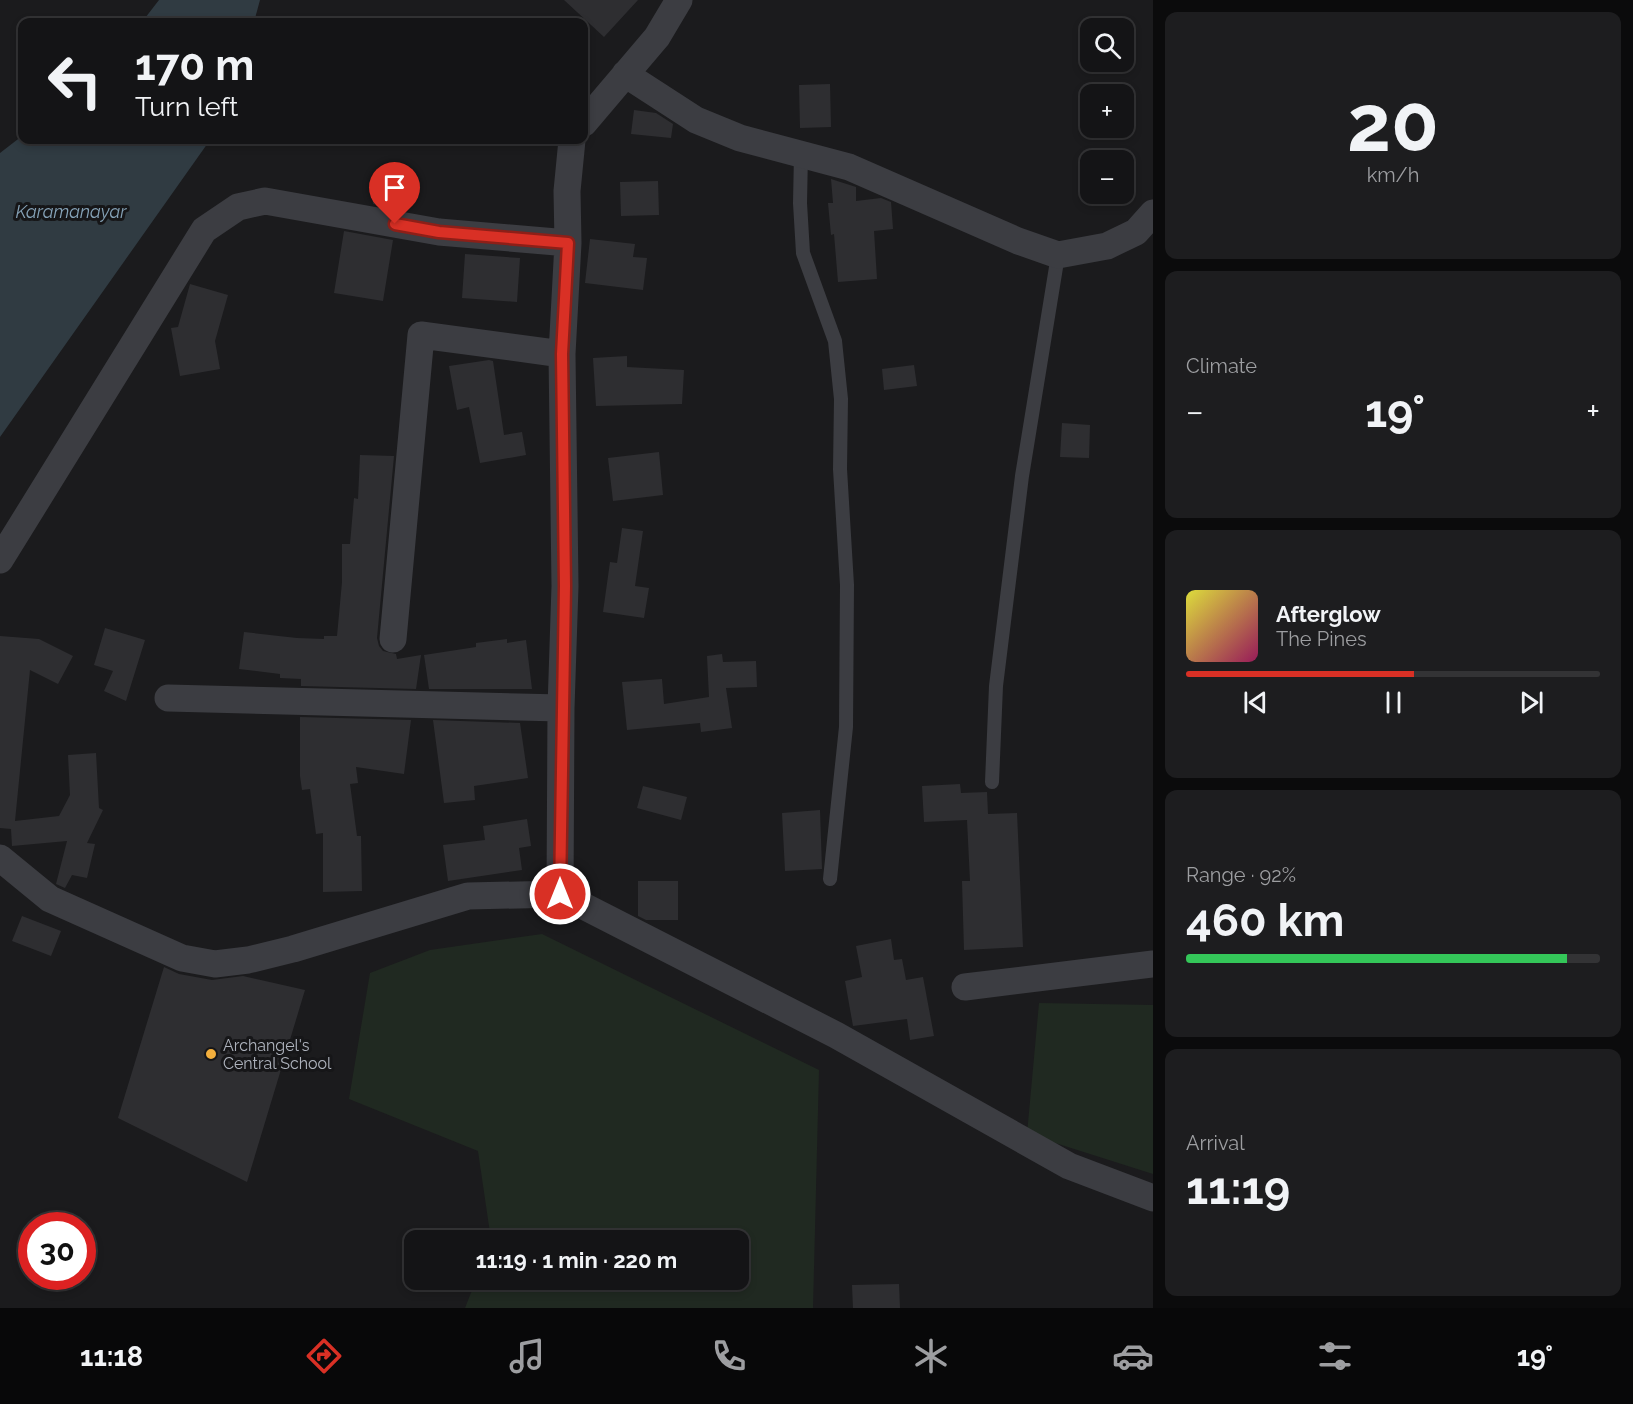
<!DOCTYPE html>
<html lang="en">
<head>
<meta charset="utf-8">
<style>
	body { margin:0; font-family:Raleway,sans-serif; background:#1d1d1f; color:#f1f3f6; height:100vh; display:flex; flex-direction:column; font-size:22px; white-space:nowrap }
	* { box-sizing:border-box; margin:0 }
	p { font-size:20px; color:#9d9ea1 }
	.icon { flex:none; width:33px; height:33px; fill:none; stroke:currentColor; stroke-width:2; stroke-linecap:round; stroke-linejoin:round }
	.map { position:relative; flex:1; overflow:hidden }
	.side { display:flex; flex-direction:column; gap:12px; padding:12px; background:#0b0b0c; width:480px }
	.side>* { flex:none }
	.hud { position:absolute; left:18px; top:18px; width:570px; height:126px; border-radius:12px; box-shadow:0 3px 9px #0003,0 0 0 2px #333335; background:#141416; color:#f1f3f6; overflow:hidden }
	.tools { position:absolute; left:1080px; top:18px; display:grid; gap:12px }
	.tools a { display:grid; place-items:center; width:54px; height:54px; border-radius:12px; background:#141416; box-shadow:0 3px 9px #0003,0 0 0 2px #333335; font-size:30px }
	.speed { position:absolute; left:18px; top:1212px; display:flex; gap:12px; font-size:30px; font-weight:700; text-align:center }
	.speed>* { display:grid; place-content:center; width:78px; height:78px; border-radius:50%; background:#141416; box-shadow:0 3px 9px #0003,0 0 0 2px #333335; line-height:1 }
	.speed .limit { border:9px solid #d22; background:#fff; color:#111 }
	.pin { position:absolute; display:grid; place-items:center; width:51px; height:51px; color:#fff; margin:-62px -26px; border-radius:50% 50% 50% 0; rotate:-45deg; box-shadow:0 0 6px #0007 }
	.pin .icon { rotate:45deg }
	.me { position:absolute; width:66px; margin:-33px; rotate:0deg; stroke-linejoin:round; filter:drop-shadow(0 0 4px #0008) }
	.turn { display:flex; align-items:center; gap:21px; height:126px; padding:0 18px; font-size:27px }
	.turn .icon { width:78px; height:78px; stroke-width:2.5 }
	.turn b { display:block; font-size:42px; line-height:51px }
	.big { font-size:45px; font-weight:700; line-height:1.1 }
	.side .tile { flex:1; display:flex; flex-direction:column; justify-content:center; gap:9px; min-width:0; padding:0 21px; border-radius:12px; background:#1d1d1f }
	.side .dial { align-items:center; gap:0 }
	.dial b { font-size:78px; line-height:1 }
	.song { display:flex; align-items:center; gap:18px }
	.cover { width:72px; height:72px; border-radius:9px; background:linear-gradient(135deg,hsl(60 70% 55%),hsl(330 70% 35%)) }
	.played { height:6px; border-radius:3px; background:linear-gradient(90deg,#d93025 55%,#333335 55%) }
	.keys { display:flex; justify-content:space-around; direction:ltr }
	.heat { display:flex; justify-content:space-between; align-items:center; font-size:33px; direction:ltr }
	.charge { height:9px; border-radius:4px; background:linear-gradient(90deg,#34c759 92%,#333335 0) }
	.trip { position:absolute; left:404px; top:1230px; width:345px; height:60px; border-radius:12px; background:#141416; box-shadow:0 3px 9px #0003,0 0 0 2px #333335; font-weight:700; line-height:60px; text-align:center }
	.menu { display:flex; height:96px; justify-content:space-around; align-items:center; background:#080809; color:#9d9ea1 }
	.menu .icon { width:42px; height:42px }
	.menu .active { color:#d93025 }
	.menu b { font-size:27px; color:#f1f3f6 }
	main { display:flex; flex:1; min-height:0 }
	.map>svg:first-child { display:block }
</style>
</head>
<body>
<main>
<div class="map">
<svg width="1153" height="1308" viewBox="0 0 1153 1308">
	<rect width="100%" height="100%" fill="#1b1b1d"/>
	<path fill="#202921" d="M542,934L819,1070L813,1308H465L476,1280H738V1240H491L478,1151L349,1099L370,973L430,950Z
		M1039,1003L1153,1005V1174L1027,1134Z"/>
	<path fill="#303b42" d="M159,0H260L254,22H142Z
		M22,136V140H210L0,437V153Z"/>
	<path fill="#2e2e31" d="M564,0H638L604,37Z
		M830,84L831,127L800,128L799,85Z
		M634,110L656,113L673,124L671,138L631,134Z
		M831,179L856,187V201L881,198L891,202L893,229L874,231L877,279L838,282L834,234L831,235L828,203H833Z
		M658,181L659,215L621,216L620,182Z
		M400,182L404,210L373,204L371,187Z
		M344,231L393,240L383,301L334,293Z
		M590,239L635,244L633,257L647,258L643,290L585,283Z
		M465,254L520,258L517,302L462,298Z
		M190,284L228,295L215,341L220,369L180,376L171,328L178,327Z
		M627,356V367L684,370L682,404L596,406L593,358Z
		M489,360L493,361L504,435L522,432L526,455L480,463L469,407L457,410L449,366Z
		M914,365L917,386L884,390L882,369Z
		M1062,423L1090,425L1089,458L1060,457Z
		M659,452L663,495L613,501L608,458Z
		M360,455L394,456L377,638L379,646L383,651L396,654L397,659L421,655L416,689L301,686V679L280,678V674L239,669L244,632L297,638L324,639V636H337L342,582V544H350L354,498L358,499Z
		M622,528L643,531L635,586L649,588L644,618L603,612L610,562L617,563Z
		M105,628L145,640L126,701L104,691L113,671L94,665Z
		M0,636L39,639L73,656L58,684L30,670L15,821L59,816L70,795L68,755L96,753L99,808L103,810L87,843L95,844L87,878L72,875L65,888L56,884L67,841L12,846L11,829L0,828Z
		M507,639V643L526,640L532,689H429L424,655L476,647V643Z
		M722,654L723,662L756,661L757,687L726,688L732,728L701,732L700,723L627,730L622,682L662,679L664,704L709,697L707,656Z
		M300,717L411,720L404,774L356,767L358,783L350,784L357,836H361L362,891L323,892V833L316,834L310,789L302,790L300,776Z
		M433,720L520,723L528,778L474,786L475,800L444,803Z
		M960,784L961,793L987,792L988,814L1017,813L1023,947L964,950L962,881H970L967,820L924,822L922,786Z
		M643,786L687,797L681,820L637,808Z
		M820,810L822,869L785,871L782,813Z
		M527,819L531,846L519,848L522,870L448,881L443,845L485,840L483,826Z
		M638,881H678V920H646L638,916Z
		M22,916L61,931L51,956L12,941Z
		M891,939L894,960L902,959L906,980L923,977L934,1036L910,1040L907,1019L853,1026L845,981L862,977L856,946Z
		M164,967L179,974L212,980L243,976L305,990L247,1182L118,1118Z
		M899,1284L900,1308H853L852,1285Z"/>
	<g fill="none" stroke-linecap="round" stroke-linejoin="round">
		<path stroke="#3c3d42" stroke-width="14" d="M801,154L800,203L803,253L835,341L841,399L840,469L847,585L846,727L830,879
			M992,782L996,686L1022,476L1058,255"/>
		<path stroke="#3c3d42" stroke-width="27" d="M625,74L696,120L740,138L849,167L1018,241L1058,255L1107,246L1136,232L1153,213
			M584,123L657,37L679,0
			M572,140L567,191L568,243L562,354L565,586L561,708L560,894L836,1035L1069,1166L1153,1198
			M0,560L204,230L238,207L265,201L439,232L568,243
			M393,639L421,335L562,354
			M168,698L561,708
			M0,858L50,899L182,958L215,964L248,960L293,949L468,896L560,894
			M965,987L1153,964"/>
	</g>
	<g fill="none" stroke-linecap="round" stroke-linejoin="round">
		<defs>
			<path id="route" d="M395,224L439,232L568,243L562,354L565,586L560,894"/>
		</defs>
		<use href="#route" stroke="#8d1f18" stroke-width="15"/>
		<use href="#route" stroke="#d93025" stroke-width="10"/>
	</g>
	<circle fill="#f3af3d" stroke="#161618" stroke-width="2" cx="211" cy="1054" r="6"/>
	<g text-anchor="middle" stroke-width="6" stroke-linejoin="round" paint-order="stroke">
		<g font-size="16" fill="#aeb3bd" stroke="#161618" text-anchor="start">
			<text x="223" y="1051">Archangel's<tspan x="223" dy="18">Central School</tspan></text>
		</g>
		<g font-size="18" font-style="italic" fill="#85a2b7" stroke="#161618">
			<text x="71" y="218">Karamanayar</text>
		</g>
	</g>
</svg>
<div class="tools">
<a><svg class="icon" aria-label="search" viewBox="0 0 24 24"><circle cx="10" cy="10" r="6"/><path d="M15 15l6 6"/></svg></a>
<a>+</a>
<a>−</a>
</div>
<div class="speed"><div class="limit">30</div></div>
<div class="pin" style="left:395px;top:224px;background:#d93025"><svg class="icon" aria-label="arrive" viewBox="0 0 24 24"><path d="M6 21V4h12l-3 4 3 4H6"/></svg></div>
<svg class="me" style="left:560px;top:894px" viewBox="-20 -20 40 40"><circle r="17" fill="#d93025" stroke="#fff" stroke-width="3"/><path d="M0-11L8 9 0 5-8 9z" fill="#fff"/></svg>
<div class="trip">11:19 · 1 min · 220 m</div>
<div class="hud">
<div class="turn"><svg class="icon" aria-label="left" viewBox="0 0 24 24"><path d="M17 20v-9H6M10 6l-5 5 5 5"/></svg><div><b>170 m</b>Turn left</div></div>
</div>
</div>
<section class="side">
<div class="tile dial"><b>20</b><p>km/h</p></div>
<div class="tile"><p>Climate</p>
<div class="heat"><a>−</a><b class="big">19°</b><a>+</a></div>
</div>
<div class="tile">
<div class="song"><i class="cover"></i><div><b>Afterglow</b><p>The Pines</p></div></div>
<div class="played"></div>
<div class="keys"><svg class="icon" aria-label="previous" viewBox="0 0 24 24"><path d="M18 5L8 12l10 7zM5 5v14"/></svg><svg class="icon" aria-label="pause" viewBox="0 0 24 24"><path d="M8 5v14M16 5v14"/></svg><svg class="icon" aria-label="next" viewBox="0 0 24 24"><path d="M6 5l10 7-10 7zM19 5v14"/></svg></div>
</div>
<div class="tile"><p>Range · 92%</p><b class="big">460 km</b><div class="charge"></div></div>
<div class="tile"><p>Arrival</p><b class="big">11:19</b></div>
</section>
</main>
<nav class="menu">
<b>11:18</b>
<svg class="icon active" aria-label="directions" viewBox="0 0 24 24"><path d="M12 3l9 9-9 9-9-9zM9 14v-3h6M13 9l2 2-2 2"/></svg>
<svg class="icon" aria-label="music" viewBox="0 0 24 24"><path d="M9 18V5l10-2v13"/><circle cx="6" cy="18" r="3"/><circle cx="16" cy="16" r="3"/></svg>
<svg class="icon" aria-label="phone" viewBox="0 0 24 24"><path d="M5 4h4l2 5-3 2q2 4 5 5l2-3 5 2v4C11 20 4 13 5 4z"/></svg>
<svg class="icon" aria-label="climate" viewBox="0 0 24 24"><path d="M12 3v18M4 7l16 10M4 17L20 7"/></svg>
<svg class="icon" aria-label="car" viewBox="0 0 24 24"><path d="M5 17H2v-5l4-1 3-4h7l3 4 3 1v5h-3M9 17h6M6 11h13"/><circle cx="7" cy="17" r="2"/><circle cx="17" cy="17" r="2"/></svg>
<svg class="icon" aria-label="filters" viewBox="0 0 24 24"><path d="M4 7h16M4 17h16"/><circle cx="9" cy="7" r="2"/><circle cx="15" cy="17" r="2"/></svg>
<b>19°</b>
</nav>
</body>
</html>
